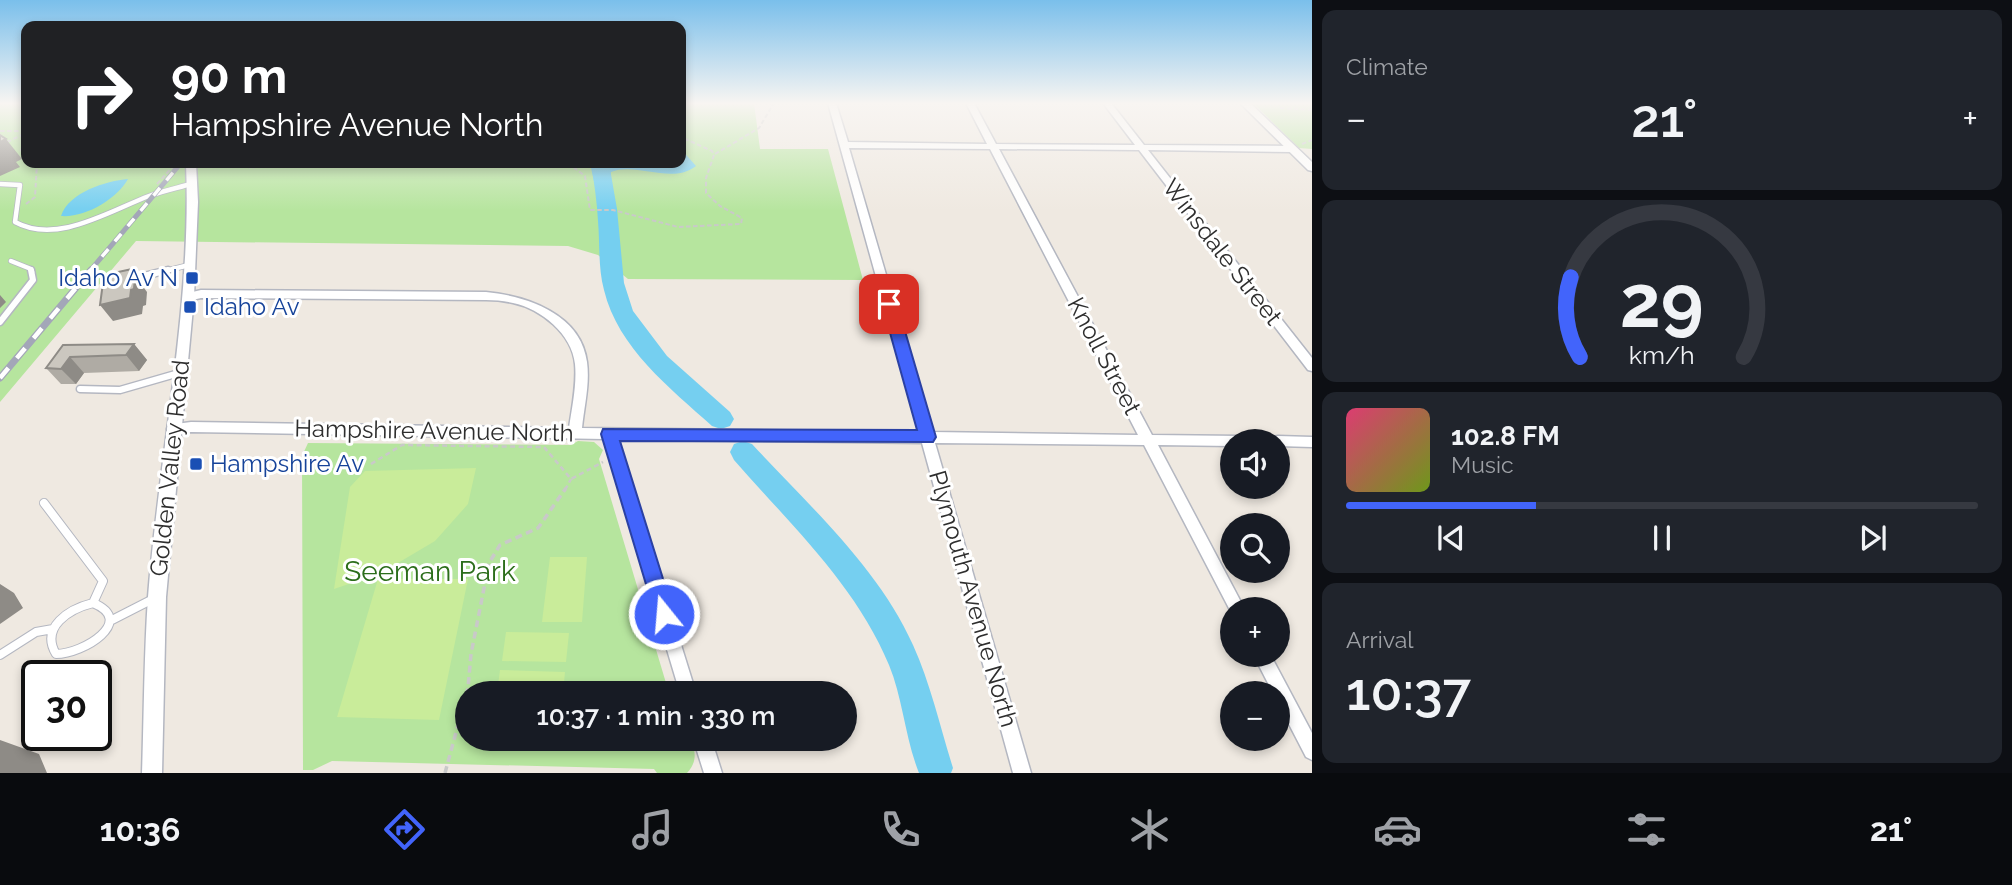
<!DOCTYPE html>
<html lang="en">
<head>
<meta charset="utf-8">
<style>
	body { margin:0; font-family:Raleway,sans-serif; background:#20242c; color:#f1f3f6; height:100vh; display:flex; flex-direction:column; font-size:26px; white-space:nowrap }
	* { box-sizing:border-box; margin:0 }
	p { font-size:23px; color:#9ea1a6 }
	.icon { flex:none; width:38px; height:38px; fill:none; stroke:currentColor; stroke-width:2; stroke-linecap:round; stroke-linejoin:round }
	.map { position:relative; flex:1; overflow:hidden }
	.panel { display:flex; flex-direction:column; gap:10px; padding:10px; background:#0d0f14; width:700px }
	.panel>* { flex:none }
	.hud { position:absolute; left:21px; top:21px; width:665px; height:147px; border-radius:14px; box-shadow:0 4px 10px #0003; background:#202124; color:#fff; overflow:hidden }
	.controls { position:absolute; left:1220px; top:429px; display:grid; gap:14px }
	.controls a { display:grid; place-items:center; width:70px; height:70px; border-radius:50%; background:#171b24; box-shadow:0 4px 10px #0003; font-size:35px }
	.speed { position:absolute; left:21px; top:660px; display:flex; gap:14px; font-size:35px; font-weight:700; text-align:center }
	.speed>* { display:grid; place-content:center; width:91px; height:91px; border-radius:50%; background:#171b24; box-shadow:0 4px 10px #0003; line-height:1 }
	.speed .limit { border:4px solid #111; border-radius:10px; background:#fff; color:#111 }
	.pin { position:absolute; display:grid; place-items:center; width:60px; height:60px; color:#fff; margin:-30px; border-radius:14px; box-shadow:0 4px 10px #0006 }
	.me { position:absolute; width:77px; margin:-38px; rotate:343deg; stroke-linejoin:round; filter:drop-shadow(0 0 5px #0008) }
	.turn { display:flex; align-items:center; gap:24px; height:147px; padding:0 35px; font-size:32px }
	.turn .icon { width:91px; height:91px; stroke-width:2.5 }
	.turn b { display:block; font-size:49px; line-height:60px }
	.big { font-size:52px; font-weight:600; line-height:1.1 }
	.panel .widget { flex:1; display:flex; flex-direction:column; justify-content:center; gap:10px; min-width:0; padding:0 24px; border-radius:14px; background:#20242c }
	.panel .dial { align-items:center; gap:0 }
	.dial svg { height:182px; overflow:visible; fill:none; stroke:#363941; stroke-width:7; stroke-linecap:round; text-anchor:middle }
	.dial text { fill:#f1f3f6; stroke:none }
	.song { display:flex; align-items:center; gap:21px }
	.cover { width:84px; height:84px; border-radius:10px; background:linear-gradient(135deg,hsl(340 70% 55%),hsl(80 70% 35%)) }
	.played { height:7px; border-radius:4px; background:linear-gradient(90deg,#4264fb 30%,#363941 30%) }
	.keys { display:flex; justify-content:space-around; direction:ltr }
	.heat { display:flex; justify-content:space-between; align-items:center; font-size:38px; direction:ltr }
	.trip { position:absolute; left:455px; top:681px; width:402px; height:70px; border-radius:35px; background:#171b24; box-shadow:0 4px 10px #0003; font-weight:600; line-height:70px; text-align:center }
	.tab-bar { display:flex; height:112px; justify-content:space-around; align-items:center; background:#090b0e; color:#9ea1a6 }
	.tab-bar .icon { width:49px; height:49px }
	.tab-bar .on { color:#4264fb }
	.tab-bar b { font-size:32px; color:#f1f3f6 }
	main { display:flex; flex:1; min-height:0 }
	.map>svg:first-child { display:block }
</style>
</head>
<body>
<main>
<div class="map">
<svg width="1312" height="773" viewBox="0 0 1312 773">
	<rect width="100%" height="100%" fill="#efe9e1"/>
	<path fill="#b6e59e" d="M0,103H26V163H681V103H754L760,149H828L863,280L628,279L598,255L568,246L136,241L0,402Z
		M1253,103H1312V149L1299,148Z
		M578,441L594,442L603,450L599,459L669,693H467V738L691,739C696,753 697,762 687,773H657L654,769L332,761L313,770H303L302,456L308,443L571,445Z"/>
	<path fill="#c9ec9a" d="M476,468L468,504L435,541L381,573L334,589L350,487L365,471Z
		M550,557H587L582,622H542Z
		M378,579H468L439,720L337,717Z
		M506,632L569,633L566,662L502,661Z
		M500,670L565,672L563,693H497Z"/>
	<path fill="#75cff0" d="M681,149L696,166C672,185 637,162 611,172L608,191L615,230L614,253L601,252C607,220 596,194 590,163H606L611,167L616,163H681Z
		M128,179C117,199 85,218 61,216C69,192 106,181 128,179Z"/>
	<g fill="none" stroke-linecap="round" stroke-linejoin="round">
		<path fill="#75cff0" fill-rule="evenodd" d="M591,163H609L617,209L624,283L633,311L667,356L730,412L734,419L730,426L721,429L712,426C670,388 618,348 604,290C598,268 600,244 598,221C597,202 594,182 591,163Z
			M743,441L752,444C810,507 878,567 913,645C931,685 940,727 953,768L951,773H919C905,738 903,699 889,665C856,585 789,523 734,460L730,452L734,444Z"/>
		<defs>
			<path id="service-far2" d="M0,184L20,185L15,222C57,245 109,211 149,196C163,191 177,188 191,184
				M11,261L31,269L32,272
				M161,272L189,265"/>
			<path id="service-far1" d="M132,279L168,270
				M0,322L33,280L31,270
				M80,389L120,390L179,373"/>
			<path id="service" d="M44,503L103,581L93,603
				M93,603C137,621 83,654 56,654C40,627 69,609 93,603Z
				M110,621L155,598
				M0,655L36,632L53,629"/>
			<path id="minor" d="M828,103H836L848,142L987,144L966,103H974L996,144L1135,145L1103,103H1111L1144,145L1292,146L1296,149L1292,152L1148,150L1312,358V371L1308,370L1139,150L999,149L1152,435L1241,436L1246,437L1248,441H1232V446L1158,445L1242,604L1245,609H1232V614L1144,445L935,443L1031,773H1013L922,443L617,439L696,693H680L604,439L191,432L173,434L168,433L167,429L168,425L191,422L569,428C572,407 577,385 575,364C572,334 541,309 513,303C504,301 495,300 486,300L201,298L188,301L183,297L184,294L201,290L486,292C527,296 581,314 587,362C590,384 584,407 582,428L919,432ZM849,148L990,149L1138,435L932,432Z
				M1278,436L1312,437V447L1278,446V441H1271L1273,437Z
				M1253,654H1270L1312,733V760L1306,757L1278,703V693H1273Z
				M693,738H711L722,773H704Z"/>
			<path id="tertiary" d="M1240,103H1250L1312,162V171L1308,170Z
				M186,163H196L198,202L194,297L166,597L162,773H142C144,715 144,656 148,597C159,453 192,309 186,163Z"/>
		</defs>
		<use href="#service-far2" stroke="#b4b7c1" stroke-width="6"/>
		<use href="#service-far1" stroke="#b4b7c1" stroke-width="9"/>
		<use href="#service" stroke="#b4b7c1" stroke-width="10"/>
		<use href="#minor" stroke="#b4b7c1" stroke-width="3"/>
		<use href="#tertiary" stroke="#b4b7c1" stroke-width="3"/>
		<path stroke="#c9c9c9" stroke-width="2" stroke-dasharray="4.5 2.5" stroke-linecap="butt" d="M1280,108L1312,110
			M0,131H26
			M7,142L26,133
			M1302,144L1312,140
			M26,146L20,149L26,154
			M715,154L759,128L774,103
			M240,163L251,168L273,163
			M298,163L322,166
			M568,163L585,176L590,210H613L678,227L741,224L742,218L720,206L706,193V178L714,155L712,151L681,137
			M157,184L176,163
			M26,204L35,197L37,163"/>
		<path stroke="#c9c9c9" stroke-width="2.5" stroke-dasharray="5 3.5" stroke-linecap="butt" d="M371,464L402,445L544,447L571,479L603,462
			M565,490L571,479"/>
		<path stroke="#c9c9c9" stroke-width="3.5" stroke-dasharray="7 4.5" stroke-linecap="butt" d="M445,773L468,688L471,654L489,563L500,545L538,528L566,488"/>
		<use href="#service-far2" stroke="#fff" stroke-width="4.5"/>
		<use href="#service-far1" stroke="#fff" stroke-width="6"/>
		<use href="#service" stroke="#fff" stroke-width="8"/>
		<use href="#minor" fill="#fff" fill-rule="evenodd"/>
		<use href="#tertiary" fill="#fff" fill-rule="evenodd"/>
		<defs>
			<path id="rail-far1" d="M89,272L181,163"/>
			<path id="rail" d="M0,378L91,270"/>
		</defs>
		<use href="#rail-far1" stroke="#a3a6b8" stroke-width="5"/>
		<use href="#rail" stroke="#a3a6b8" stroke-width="7"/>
		<use href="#rail-far1" stroke="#fff" stroke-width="3.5" stroke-dasharray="10" stroke-linecap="butt"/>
		<use href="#rail" stroke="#fff" stroke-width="4.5" stroke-dasharray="13" stroke-linecap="butt"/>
	</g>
	<path fill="#afaba4" d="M134,344L147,360L139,371L84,373L76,384H61L46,368L63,345Z"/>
	<path fill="#8e8b86" d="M6,139L22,159L16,162L20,167L0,176V142Z
		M132,269L144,284V288L147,292L146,305L143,306L142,314L113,321L100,305Z
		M0,295L6,302L0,308Z
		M134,344L147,360L139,371L126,355Z
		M70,357L84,373L76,384L61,369Z
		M0,584L14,593L23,608L0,624Z
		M0,740L39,754L47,773H0Z"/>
	<path fill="#cbc7bf" stroke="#8e8b86" stroke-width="2" d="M0,135L6,139L0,142Z
		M132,269V277H135L134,289L131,290L130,298L100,305L104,275Z
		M134,344L126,355L70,357L61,369L46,368L63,345Z"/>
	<linearGradient id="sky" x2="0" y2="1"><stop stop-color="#7abfeb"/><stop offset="0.49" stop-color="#f8f5f2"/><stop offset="1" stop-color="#f8f5f2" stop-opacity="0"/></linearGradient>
	<rect width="1312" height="211" fill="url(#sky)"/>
	<path fill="#4264fb" stroke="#2b41a3" stroke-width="2" d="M889,299L897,304L936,437L933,442L620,441L674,614L671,621L664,624L657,621L601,434L603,429L917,430L882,304Z"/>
	<g fill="#1a4fb4" stroke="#fff" stroke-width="2.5">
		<rect x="185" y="271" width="14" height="14" rx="3.5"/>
		<rect x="183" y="300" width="14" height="14" rx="3.5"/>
		<rect x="189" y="457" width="14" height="14" rx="3.5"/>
	</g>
	<g text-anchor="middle" stroke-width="6" stroke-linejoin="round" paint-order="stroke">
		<g font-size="24" fill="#2e2e2e" stroke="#fff">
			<text transform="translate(1222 252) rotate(52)" y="8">Winsdale Street</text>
			<text transform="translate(1104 356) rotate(62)" y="8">Knoll Street</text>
			<text transform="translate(434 431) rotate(1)" y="8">Hampshire Avenue North</text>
			<text transform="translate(170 468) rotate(-84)" y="8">Golden Valley Road</text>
			<text transform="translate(973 599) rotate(74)" y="8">Plymouth Avenue North</text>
		</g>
		<g font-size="24" fill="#164399" stroke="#fff" text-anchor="start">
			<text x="178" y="286" text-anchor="end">Idaho Av N</text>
			<text x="204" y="315">Idaho Av</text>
			<text x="210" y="472">Hampshire Av</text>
		</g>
		<g font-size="28" fill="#2c6e1b" stroke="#fff">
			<text x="430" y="581">Seeman Park</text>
		</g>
	</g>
</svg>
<div class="controls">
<a><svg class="icon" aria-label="sound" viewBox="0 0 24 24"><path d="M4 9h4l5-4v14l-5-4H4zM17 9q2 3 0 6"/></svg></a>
<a><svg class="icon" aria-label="search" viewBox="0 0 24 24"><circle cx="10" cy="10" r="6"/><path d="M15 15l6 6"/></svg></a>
<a>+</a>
<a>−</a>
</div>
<div class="speed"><div class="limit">30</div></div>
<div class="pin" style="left:889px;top:304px;background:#d93025"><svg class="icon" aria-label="arrive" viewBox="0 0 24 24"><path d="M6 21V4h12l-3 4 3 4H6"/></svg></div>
<svg class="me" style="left:664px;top:614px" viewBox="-20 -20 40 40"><circle r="17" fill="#4264fb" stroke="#fff" stroke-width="3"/><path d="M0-11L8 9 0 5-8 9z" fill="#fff"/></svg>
<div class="trip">10:37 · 1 min · 330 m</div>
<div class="hud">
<div class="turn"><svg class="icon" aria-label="right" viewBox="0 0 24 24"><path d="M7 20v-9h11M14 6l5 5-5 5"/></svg><div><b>90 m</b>Hampshire Avenue North</div></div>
</div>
</div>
<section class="panel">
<div class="widget"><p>Climate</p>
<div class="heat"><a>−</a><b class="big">21°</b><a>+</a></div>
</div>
<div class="widget dial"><svg viewBox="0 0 100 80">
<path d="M14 69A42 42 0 1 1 86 69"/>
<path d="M14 69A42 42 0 0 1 10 34" stroke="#4264fb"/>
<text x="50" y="56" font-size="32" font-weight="700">29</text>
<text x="50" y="72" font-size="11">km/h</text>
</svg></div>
<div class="widget">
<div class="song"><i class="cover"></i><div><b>102.8 FM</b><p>Music</p></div></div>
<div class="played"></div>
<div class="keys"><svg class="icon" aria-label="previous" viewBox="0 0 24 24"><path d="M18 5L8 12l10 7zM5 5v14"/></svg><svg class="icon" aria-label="pause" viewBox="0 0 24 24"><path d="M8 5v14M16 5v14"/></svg><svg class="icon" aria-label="next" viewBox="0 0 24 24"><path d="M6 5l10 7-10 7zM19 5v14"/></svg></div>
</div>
<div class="widget"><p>Arrival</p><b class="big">10:37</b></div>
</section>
</main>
<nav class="tab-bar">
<b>10:36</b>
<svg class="icon on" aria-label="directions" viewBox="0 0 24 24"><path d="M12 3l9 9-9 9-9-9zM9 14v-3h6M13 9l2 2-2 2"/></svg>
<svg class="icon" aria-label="music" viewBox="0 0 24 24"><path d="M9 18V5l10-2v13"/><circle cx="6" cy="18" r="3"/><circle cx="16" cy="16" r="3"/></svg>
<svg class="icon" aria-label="phone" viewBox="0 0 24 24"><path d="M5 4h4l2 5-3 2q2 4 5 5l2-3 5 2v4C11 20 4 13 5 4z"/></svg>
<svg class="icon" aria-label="climate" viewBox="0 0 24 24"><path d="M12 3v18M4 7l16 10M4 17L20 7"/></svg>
<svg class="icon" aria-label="car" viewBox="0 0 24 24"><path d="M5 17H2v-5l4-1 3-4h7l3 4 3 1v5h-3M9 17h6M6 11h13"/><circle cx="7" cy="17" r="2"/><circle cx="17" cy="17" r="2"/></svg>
<svg class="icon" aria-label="filters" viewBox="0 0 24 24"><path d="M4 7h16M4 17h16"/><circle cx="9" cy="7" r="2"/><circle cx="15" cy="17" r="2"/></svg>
<b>21°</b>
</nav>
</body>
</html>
